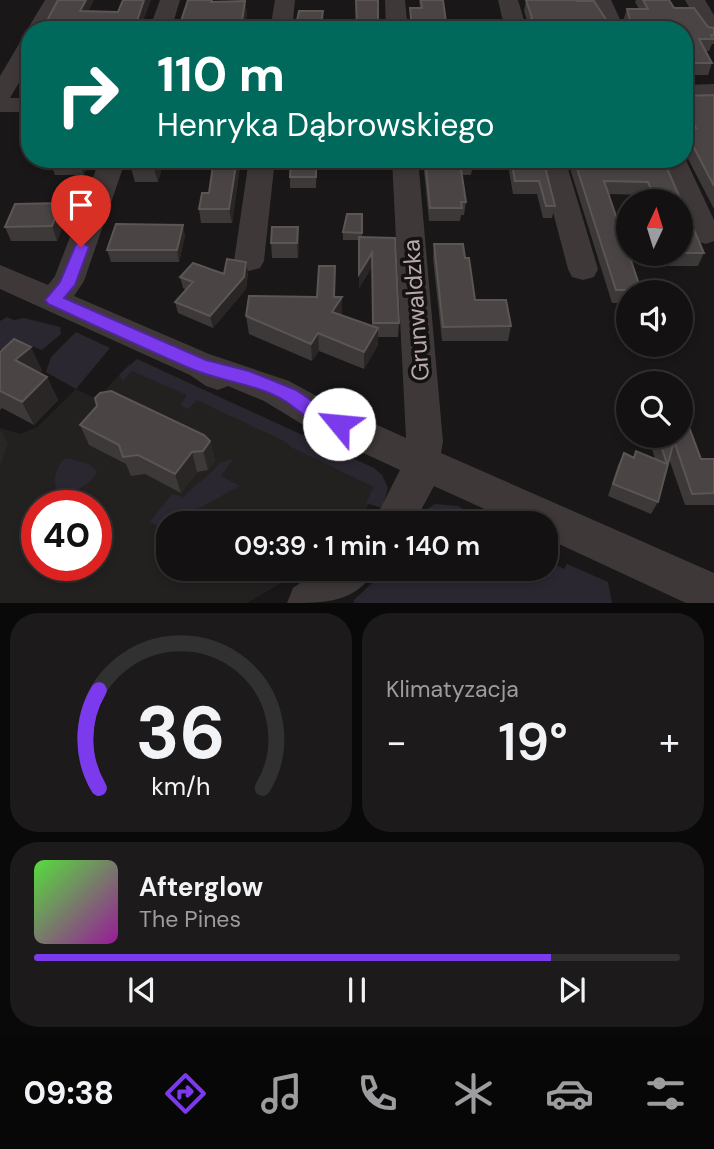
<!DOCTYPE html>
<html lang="pl">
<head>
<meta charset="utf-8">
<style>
	body { margin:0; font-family:"DM Sans",sans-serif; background:#1c1a1a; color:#f1f3f6; height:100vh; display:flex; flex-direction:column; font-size:26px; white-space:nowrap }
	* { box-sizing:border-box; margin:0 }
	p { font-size:23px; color:#9d9d9f }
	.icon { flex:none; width:38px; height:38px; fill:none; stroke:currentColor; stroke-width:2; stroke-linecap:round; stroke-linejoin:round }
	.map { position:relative; height:603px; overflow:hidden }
	.details { display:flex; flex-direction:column; gap:10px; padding:10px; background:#0a0909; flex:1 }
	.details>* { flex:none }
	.top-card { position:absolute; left:21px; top:21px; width:672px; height:147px; border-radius:28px; box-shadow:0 4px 10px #0003,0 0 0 2px #323131; background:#00695c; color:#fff; overflow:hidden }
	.needle { width:46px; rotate:4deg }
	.controls { position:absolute; left:616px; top:189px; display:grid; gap:14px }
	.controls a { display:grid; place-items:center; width:77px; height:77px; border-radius:50%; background:#131111; box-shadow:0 4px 10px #0003,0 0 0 2px #323131; font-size:35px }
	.speed { position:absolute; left:21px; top:490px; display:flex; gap:14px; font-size:35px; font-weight:700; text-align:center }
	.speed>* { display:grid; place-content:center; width:91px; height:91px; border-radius:50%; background:#131111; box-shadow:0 4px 10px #0003,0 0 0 2px #323131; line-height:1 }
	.speed .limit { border:10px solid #d22; background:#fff; color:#111 }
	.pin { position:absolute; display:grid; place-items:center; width:60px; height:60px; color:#fff; margin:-72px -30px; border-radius:50% 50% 50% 0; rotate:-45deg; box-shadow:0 0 7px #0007 }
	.pin .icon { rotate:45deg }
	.me { position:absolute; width:77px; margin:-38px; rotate:298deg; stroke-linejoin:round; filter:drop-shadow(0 0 5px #0008) }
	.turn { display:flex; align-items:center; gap:24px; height:147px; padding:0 21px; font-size:32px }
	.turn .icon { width:91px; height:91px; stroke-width:2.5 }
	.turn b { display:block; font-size:49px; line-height:60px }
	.big { font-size:52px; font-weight:600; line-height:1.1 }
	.details .card { flex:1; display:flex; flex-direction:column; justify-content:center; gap:10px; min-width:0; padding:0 24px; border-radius:28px; background:#1c1a1a }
	.details .dial { align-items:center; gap:0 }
	.dial svg { height:182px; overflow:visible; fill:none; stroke:#323131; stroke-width:7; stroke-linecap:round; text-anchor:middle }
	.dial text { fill:#f1f3f6; stroke:none }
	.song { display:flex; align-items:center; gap:21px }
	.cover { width:84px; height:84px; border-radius:10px; background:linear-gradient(135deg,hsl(110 70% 55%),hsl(300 70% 35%)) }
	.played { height:7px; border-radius:4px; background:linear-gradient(90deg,#7c3aed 80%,#323131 80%) }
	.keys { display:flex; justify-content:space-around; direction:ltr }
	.heat { display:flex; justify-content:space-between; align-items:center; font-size:38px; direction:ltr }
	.details .tiles { flex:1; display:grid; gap:10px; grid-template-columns:1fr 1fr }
	.card:last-child { grid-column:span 2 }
	.trip { position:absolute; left:156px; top:511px; width:402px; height:70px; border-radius:28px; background:#131111; box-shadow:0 4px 10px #0003,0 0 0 2px #323131; font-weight:600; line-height:70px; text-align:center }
	.tabs { display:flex; height:112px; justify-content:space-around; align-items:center; background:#080707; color:#9d9d9f }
	.tabs .icon { width:49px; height:49px }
	.tabs .current { color:#7c3aed }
	.tabs b { font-size:32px; color:#f1f3f6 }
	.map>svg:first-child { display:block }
</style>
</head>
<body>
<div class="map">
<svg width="714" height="603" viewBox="0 0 714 603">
	<rect width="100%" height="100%" fill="#191717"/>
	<path fill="#232120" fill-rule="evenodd" d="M129,364L380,485L358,523H168V569H305L247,603H0V428L20,434L37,427L76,389L97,399ZM37,506H96V565H37Z"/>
	<path fill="#2b2731" d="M7,317L14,320L24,318L60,327L61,334L42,350L24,343L12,355L0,349V321Z
		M76,332L110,348L76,389L46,372L51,357Z
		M137,359L374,468L382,475L388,488L382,508L366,503L374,487L291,447L286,442L197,400L188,409L180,405L187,395L132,371L122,381L120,374Z
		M66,458L89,464L97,471C91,485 75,492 60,495C51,486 55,465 66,458Z
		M233,459L221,476L240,486L162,528L150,522L172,494L184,497C194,484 210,477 219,463Z
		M435,504L458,506L489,523H417L426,510Z
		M546,554L552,556L550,562L564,569L567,564L608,582L612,603H354V600L387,569H546Z"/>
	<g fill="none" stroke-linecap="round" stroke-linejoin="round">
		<path fill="#3e3938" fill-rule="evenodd" d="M45,0H65L49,30H30V33L27,30Z
			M160,0H180L171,30H149Z
			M275,0H295L292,30H270Z
			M385,0H405L408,30H386Z
			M498,0H518L527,30H505Z
			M591,0H611L625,30H604Z
			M685,0H705L714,15V38L706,37Z
			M30,38V64L10,98H30V112H0V76L22,39Z
			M714,84V98L684,99V85Z
			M684,156L714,220V241L706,244L696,241L681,208V201H678L660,159H684Z
			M100,159H126L84,281L74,296L209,354L289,381L331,404L406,438L392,159H418L443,442L441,453L714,573V603H686L546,538V523H515L434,486L414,523H373L400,470L305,426L264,401L228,386L218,390L206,386L190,375L0,289V265L48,285L55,276Z
			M249,159H275L264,261L260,268L249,271L238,268L234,261Z
			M539,159H565L598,269L594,277L583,280L572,277L568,269Z
			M320,569H375C357,603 325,603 287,603L293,588Z"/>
	</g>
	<path fill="#3c3938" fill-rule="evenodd" d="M419,0H443L446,22L461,30H410V8H420Z
		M526,0L577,1L607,21H623L627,9H639L635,2L636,0H669L674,8L708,27L714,28V44H712L709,51H705L712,63L708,75H684V30H527L528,24L524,11Z
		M245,1L247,14L244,30H178L216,2Z
		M714,95V209L686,155H684V96Z
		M90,159L84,175H55L51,164Z
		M164,159L158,182H135L131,168Z
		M317,159L316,188H290V177Z
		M425,159H479L477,170H472L471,175H462L466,202L464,215H461L460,221H429L424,171Z
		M507,159H543L555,206L552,218H543L537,194H513Z
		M567,159H668L670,166L668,171L704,253L698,266H668L665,259H630L641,290L640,292H628V303H612ZM609,194L644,195L646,201H681V254H628V219H617Z
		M240,167L232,223H201L199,209L209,193Z
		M362,214V238L399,323L398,337H378V345L364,369L319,351L312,361L249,334L246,316L317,297L335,266V297L342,315L372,326V267L359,288V240H343V232Z
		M66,218L57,241H11L5,227Z
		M298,227L299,242L298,258H272L271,243Z
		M185,236L179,262H111L107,250Z
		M434,244L465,258L475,300L511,326L508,341H442L433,259Z
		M248,273L246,289L213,328L178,313L175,302L186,290L183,288L180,277Z
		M0,352L42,370L39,373L47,377L58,400L34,425L2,408L0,410Z
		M97,406L210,441L215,461L208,470L197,472L181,493L145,474L131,476L126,464L89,445L80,425Z
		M648,436H681L701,459H714V505H685L669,459L658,502L651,514L608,496L618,465L624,453L633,457L636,451L655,459Z"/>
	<path fill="#292625" d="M86,0H94L83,22L80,11Z
		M144,0H151L140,30H128Z
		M245,1L247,14L244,30L242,21Z
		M323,11L324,20L322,30H320Z
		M82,159H90L84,175L80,164Z
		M157,159H164L158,182L154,169Z
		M237,159H239L240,167L232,223L229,209Z
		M61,203L66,218L57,241L52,226Z
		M183,225L185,236L179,262L177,250Z
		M298,227L299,242L298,258L297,243Z
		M372,253V267L359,288V274Z
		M246,262L248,273L246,289L213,328L210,316Z
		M335,266V308L342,297V315L332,312Z
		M378,328V345L364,369V352Z
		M318,333L319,351L312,361L311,344Z
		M31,347L42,370L27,384L15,360Z
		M47,377L58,400L34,425L22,402Z
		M0,430L8,443L0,466Z
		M210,441L215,461L208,470L203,451Z
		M192,452L197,472L181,493L175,474Z"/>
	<path fill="#4a4544" stroke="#5b5554" stroke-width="2" d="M58,0H86L80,11L118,12L123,0H144L135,27L128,30H42Z
		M188,0H212L211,2L245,1L242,21H233L231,30H178Z
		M356,0H378V30H357Z
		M421,0H443L446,22H459L461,30H412L410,8H422Z
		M526,0H577V1H594L607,21L630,20L627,9H648L643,0H669L674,8H694L708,27L714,28V35H711L713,39H699L712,63H684V30H536V29H531L529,21L532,18Z
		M299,11H323L320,30H295Z
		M714,95V186L691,142L684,143V128H696L684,108V96Z
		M52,159H82L80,164H51Z
		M135,159H157L154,169L131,168Z
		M214,159H237L229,209H199L202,193H209Z
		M291,159H316V177H290Z
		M425,159H472L473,163H460L466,202H461L462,208H430Z
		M511,159H543L555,206H546L539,181H515Z
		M574,159H668L670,166H666L704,253H681V201H656L648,182L604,181L617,219H628V246H626L641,290H616Z
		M61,203L52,226L5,227L15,204Z
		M347,214H362V233L343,232Z
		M116,224L183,225L177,250H107Z
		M272,227H298L297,243H271Z
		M359,237L395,238L399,323H373L372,253L359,274Z
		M434,244H463L465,258H469L475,300H506L511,326L443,327Z
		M227,259L246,262L244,277L210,316L175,302L193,282L180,277L193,263L224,274Z
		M319,266H335L334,297H342L332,312L378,328L364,352L318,333L311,344L246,316L249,296L317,297Z
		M14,339L31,347L15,360L47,377L22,402L0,391V352Z
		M111,391L204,435L210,441L203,451L192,452L175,474L138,455L123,457L119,445L80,425L97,406L95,398L100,393Z
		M681,419H686L701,459H714V493L692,494L674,441L658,502L613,484L624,453L634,458L636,451L667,464L658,436H681Z"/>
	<path fill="#7c3aed" stroke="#51269a" stroke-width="2" d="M81,242L89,247L75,285L64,298L206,360L249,371L296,390L325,410L345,419L348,424L345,430C325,437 301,411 285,401C257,384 224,382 194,370C145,349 96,326 48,304L45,300L60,282L76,244Z"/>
	<g text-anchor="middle" stroke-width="7" stroke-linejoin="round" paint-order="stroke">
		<g font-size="24" fill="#b9aaa9" stroke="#141212">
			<text transform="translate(416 310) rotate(-94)" y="8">Grunwaldzka</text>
		</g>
	</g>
</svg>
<div class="controls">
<a><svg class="needle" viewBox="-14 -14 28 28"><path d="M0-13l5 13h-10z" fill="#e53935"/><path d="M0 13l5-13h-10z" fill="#9d9d9f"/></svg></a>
<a><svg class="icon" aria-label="sound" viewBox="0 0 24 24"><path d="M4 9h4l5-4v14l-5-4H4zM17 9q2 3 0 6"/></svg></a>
<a><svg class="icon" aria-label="search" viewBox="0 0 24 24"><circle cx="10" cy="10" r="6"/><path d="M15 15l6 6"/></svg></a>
</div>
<div class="speed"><div class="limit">40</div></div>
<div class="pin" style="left:81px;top:247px;background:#d93025"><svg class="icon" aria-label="arrive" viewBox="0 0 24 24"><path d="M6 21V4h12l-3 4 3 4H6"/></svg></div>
<svg class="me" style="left:339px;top:424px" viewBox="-20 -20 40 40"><circle r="19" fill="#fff"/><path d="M0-13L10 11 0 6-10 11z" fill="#7c3aed"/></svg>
<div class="trip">09:39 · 1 min · 140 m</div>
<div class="top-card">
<div class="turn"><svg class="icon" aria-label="right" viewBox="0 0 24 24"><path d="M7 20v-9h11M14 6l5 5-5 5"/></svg><div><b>110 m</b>Henryka Dąbrowskiego</div></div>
</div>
</div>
<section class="details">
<div class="tiles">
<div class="card dial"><svg viewBox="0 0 100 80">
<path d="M14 69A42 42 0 1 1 86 69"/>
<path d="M14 69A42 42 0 0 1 14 26" stroke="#7c3aed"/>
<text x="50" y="56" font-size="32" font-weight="700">36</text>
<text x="50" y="72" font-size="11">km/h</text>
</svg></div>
<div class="card"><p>Klimatyzacja</p>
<div class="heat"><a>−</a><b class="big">19°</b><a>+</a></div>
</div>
<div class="card">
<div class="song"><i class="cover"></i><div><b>Afterglow</b><p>The Pines</p></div></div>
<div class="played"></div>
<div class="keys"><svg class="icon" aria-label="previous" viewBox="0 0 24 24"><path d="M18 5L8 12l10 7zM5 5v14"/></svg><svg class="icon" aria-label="pause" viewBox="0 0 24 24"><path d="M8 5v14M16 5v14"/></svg><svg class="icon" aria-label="next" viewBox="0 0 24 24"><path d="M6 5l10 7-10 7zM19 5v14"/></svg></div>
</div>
</div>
</section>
<nav class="tabs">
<b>09:38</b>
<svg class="icon current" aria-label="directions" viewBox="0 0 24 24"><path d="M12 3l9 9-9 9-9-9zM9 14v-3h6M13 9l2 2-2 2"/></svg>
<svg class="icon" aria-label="music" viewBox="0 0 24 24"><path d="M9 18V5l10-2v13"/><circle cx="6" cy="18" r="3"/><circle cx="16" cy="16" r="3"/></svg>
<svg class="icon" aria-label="phone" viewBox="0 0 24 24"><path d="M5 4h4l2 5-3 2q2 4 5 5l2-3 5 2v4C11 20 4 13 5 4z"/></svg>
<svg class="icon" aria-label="climate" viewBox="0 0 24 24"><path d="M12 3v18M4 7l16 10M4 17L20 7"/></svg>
<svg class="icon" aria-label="car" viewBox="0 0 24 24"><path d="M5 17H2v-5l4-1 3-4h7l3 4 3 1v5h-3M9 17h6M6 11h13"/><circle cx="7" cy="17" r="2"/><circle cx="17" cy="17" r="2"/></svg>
<svg class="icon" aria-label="filters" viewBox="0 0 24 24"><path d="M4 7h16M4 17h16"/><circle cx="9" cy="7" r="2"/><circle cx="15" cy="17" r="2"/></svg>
</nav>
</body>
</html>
